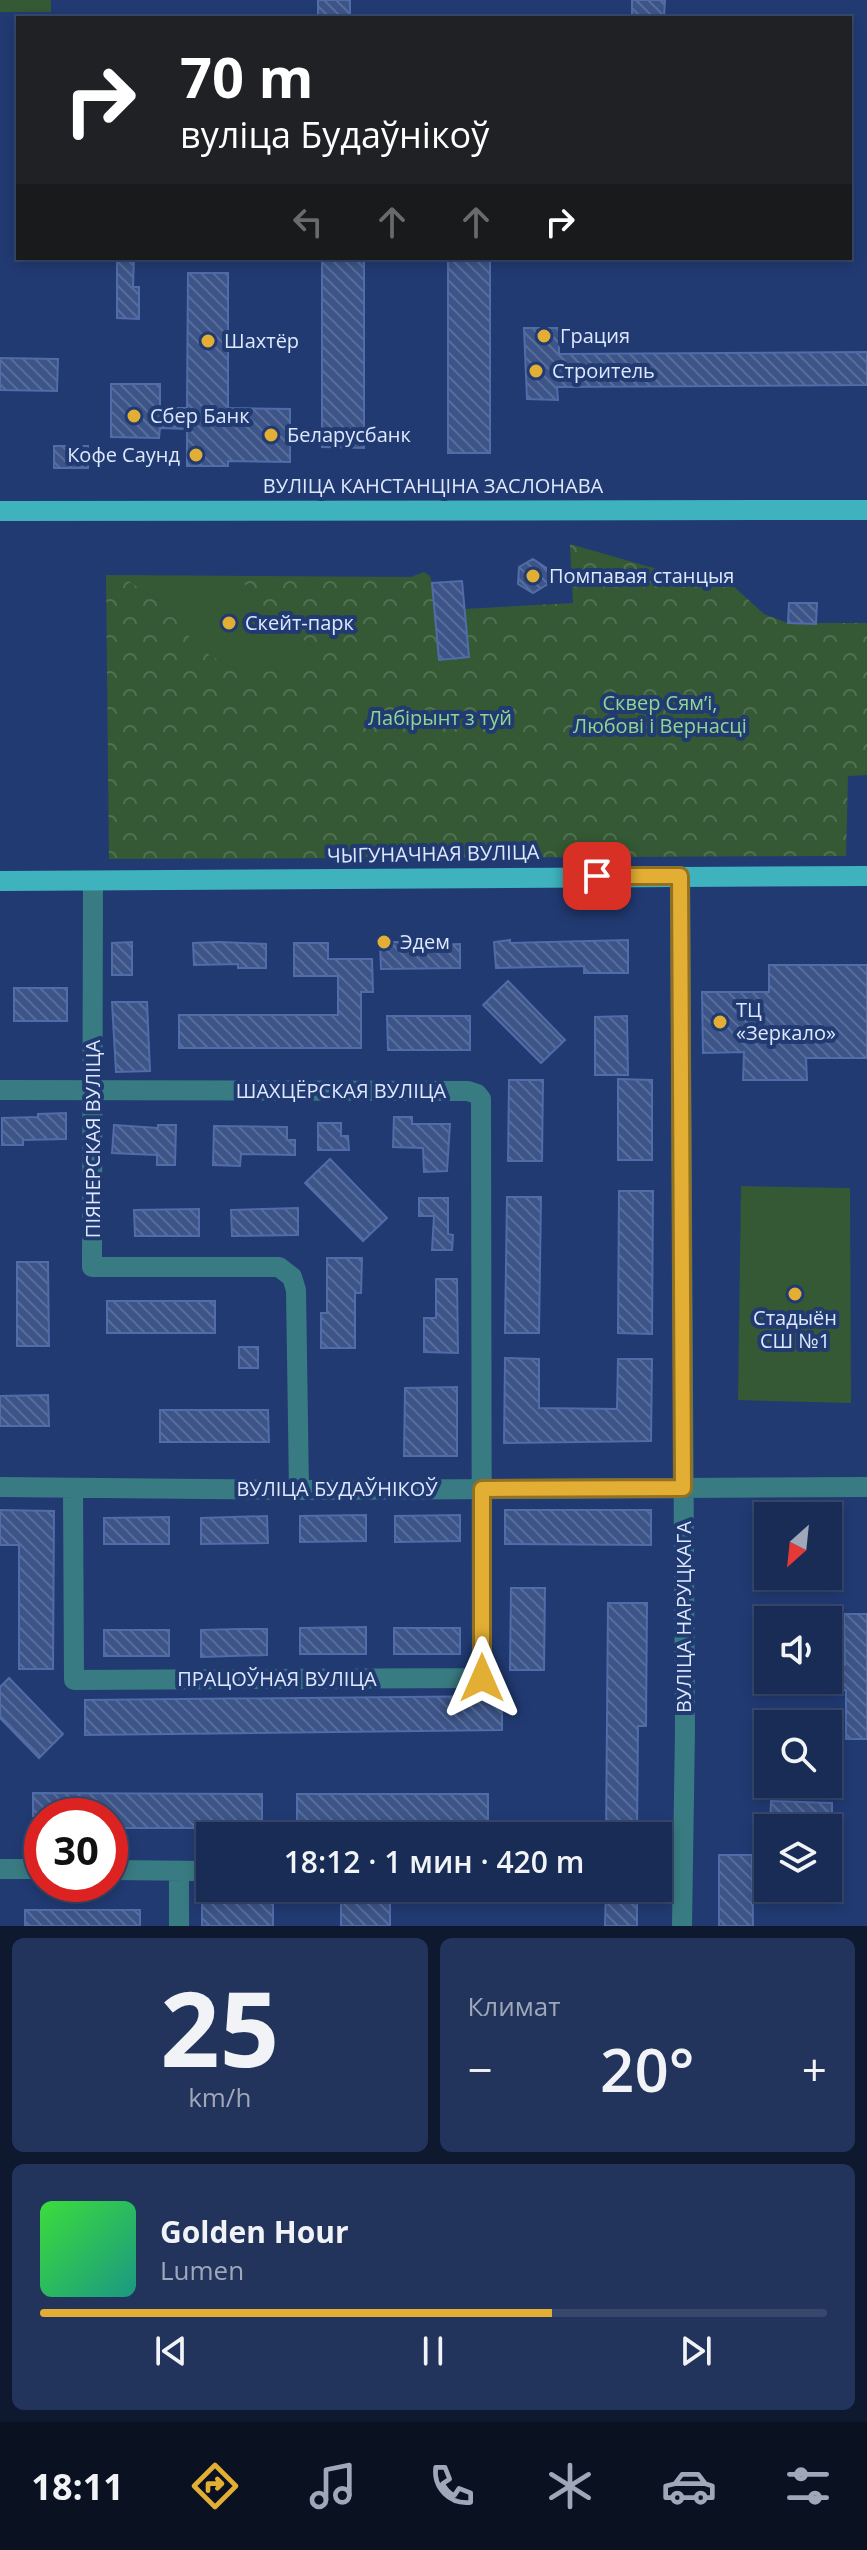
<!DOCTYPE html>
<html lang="ru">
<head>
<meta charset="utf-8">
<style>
	body { margin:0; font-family:"Open Sans",sans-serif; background:#22345c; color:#f1f3f6; height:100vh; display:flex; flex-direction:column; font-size:30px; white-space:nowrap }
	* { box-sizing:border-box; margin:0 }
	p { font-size:26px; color:#9fa7b9 }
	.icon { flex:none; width:44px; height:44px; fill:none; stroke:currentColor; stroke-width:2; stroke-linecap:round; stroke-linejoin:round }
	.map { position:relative; height:1926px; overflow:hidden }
	.panel { display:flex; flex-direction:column; gap:12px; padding:12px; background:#0e182f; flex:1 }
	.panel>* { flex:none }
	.guide { position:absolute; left:16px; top:16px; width:836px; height:244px; border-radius:0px; box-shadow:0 4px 12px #0003,0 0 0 2px #37486c; background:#202124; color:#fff; overflow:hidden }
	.needle { width:52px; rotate:207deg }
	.tools { position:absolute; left:754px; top:1502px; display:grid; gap:16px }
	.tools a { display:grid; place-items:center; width:88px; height:88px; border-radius:0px; background:#192c56; box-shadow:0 4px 12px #0003,0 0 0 2px #37486c; font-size:40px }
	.speed { position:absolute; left:24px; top:1798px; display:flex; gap:16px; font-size:40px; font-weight:700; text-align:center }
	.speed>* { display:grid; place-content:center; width:104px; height:104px; border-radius:50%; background:#192c56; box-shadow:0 4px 12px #0003,0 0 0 2px #37486c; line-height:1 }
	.speed .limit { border:12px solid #d22; background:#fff; color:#111 }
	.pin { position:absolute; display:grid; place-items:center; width:68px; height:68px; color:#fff; margin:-34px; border-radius:16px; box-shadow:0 4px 12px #0006 }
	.me { position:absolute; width:88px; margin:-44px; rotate:0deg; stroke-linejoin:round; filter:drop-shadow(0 0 6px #0008) }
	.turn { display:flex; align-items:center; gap:28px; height:168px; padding:0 32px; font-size:36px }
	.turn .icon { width:104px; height:104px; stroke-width:2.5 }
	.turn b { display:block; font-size:56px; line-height:68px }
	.lanes { display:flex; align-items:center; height:76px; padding:0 32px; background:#0003; justify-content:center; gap:40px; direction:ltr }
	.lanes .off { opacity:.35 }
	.big { font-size:60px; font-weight:600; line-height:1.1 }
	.panel .card { flex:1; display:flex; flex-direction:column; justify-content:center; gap:12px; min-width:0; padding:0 28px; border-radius:12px; background:#22345c }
	.panel .dial { align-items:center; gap:0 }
	.dial b { font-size:104px; line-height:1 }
	.song { display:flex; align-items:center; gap:24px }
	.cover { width:96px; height:96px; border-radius:12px; background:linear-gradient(135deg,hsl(120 70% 55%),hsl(170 70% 35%)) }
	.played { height:8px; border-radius:4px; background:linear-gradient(90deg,#e2ae34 65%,#37486c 65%) }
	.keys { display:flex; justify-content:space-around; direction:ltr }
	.heat { display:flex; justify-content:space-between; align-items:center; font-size:44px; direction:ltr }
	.panel .tiles { flex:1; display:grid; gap:12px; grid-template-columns:1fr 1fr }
	.card:last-child { grid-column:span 2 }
	.trip { position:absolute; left:196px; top:1822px; width:476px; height:80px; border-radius:0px; background:#192c56; box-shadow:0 4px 12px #0003,0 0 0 2px #37486c; font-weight:600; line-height:80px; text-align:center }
	.menu { display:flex; height:128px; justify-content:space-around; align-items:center; background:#0a1222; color:#9fa7b9 }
	.menu .icon { width:56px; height:56px }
	.menu .on { color:#e2ae34 }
	.menu b { font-size:36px; color:#f1f3f6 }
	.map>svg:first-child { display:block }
</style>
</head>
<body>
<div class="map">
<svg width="867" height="1926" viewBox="0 0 867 1926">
	<defs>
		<pattern id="park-crowns" width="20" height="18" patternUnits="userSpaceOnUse" patternTransform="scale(2)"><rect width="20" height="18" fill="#345934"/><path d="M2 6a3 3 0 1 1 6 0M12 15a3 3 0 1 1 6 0" fill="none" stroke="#517152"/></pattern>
		<pattern id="building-back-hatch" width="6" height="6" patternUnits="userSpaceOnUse" patternTransform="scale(2)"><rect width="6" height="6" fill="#3c5488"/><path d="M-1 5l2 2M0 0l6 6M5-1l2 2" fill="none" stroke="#586d9a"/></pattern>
	</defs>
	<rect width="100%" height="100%" fill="#213a72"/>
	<path fill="url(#park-crowns)" d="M570,544L671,573L731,584L764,614L788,623H867V775L848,776L846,856L109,859L106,575L411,577L424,572L430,576L432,583L439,660L468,657L464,609L573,603Z"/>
	<path fill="#345934" d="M0,0H51V12H0Z
		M123,577L239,578L269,612L324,656C270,679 230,681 188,635C181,627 176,617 169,610C156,597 137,588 123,577Z
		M741,1186L850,1188L851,1403L738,1400Z"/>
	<path fill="url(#building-back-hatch)" stroke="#506ca9" stroke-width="2" d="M318,0H350V18H318Z
		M632,0H665L664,18H632Z
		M117,258H134L133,287H139V319L117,318Z
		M322,258H364V448L322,447Z
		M448,260H490V453H448Z
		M188,273H228V408L290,409V462L228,461V466H187V429L160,428L159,438L111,437V384H160V408H187Z
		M524,328H559V354L867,352V385L557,387L558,400L527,399Z
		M0,358L58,359L57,391L0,390Z
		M54,446H88V468H54Z
		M533,559L548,569V584L533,593L518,584L519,567Z
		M462,581L469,657L439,660L432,583Z
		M789,603H817L816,624L788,623Z
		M510,940V943L628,940V973H584V966L496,968L494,942Z
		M132,942V975H112V943Z
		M219,942L266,944V968H238V964L194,965L193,943Z
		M380,942H421V945L460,944V968L381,969Z
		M294,943H328V959H372L373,992H361V1048H179V1015H338V976H294Z
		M769,965H867V1058H806L807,1080H743L744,1052L703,1053L702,992H769Z
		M508,981L565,1040L541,1063L483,1005Z
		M14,988H67V1021H14Z
		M112,1002H147L150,1071L116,1072Z
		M387,1016H470V1050H388Z
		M627,1016L628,1075H595V1017Z
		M618,1079L652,1080V1160H618Z
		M509,1080H543L542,1161H508Z
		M66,1113V1139L23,1140V1145H2V1118L38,1117V1114Z
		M394,1117H412V1124H450L447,1171L424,1172L423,1148L393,1147Z
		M318,1123H341V1136H348L349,1150H318Z
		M114,1125L158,1128V1125H176L175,1165H157V1155L112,1153Z
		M214,1126L287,1127V1140H295V1155L241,1154L240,1166L213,1165Z
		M330,1159L387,1218L363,1241L305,1183Z
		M619,1191H653L652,1334L618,1333Z
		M507,1197H541L539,1333H505Z
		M419,1198H448V1234L453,1235L452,1250H432L434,1216H419Z
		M298,1208V1235L232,1236L231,1210Z
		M199,1209V1236H135L134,1210Z
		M327,1258H362L361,1293H355V1348H321V1313H327Z
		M17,1262H48L49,1346H17Z
		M436,1279H457L458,1353L424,1352V1318H436Z
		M107,1301H215V1333H107Z
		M239,1347H258V1368H239Z
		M505,1358L539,1359V1408L617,1409L618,1359H652L651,1441L504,1443Z
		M457,1387V1456H404L405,1388Z
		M48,1395L49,1426H0V1396Z
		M160,1410H268L269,1442H160Z
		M0,1510L54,1511L53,1669H19V1545H0Z
		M505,1510H651V1545L505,1544Z
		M366,1515V1541L300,1542V1516Z
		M460,1515V1541L395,1542V1516Z
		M267,1516L268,1543L201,1544V1518Z
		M169,1517V1544H104V1518Z
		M511,1588H545L544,1670H510Z
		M608,1603H647L646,1726H638L637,1836H606Z
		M844,1614H867V1739H846V1690H841V1665H845Z
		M366,1627V1654H300V1628Z
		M394,1628H460V1654H394Z
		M241,1629H267V1655L201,1657V1630Z
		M104,1630H169V1656H104Z
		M9,1678L63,1734L39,1758L0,1718V1687Z
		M502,1696V1730L85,1735V1700Z
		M33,1793L262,1794V1828H110V1816H33Z
		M297,1794H488V1828L297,1829Z
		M771,1801L832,1803V1828H770Z
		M719,1855H752L753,1926H719Z
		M606,1888H637V1926H605Z
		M341,1898H390V1926H341Z
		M202,1901H273V1926H202Z
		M25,1910H140V1926H25Z"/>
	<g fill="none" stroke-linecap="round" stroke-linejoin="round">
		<path stroke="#397b82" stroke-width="20" d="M680,876L685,1729L682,1926
			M93,881L92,1267H279L292,1277L296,1290L299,1490
			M0,1090L468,1091L477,1094L481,1099L482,1678L74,1680L73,1489
			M0,1487L299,1490L867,1487
			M0,1869H42
			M110,1870L210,1871
			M179,1926V1871"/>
		<path stroke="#3eb3be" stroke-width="20" d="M0,511L867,510
			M0,881L867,876"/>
	</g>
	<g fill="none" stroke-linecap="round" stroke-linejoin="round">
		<defs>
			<path id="route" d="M482,1678V1489L683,1488L680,876H597"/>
		</defs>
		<use href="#route" stroke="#937122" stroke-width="20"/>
		<use href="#route" stroke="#e2ae34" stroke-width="14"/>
	</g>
	<g fill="#e2ae34" stroke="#213a72" stroke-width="3">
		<circle cx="544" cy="336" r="8"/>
		<circle cx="208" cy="341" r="8"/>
		<circle cx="536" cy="371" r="8"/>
		<circle cx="134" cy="416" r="8"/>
		<circle cx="271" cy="435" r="8"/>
		<circle cx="196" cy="455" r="8"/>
		<circle cx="533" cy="576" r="8"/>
		<circle cx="229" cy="623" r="8"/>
		<circle cx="384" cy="942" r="8"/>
		<circle cx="720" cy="1022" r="8"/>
		<circle cx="795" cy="1294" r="8"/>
	</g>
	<g text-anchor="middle" stroke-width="8" stroke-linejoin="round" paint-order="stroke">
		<g font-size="20" fill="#dde8fd" stroke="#213a72" text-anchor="start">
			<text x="560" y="343">Грация</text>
			<text x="224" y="348">Шахтёр</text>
			<text x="552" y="378">Строитель</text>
			<text x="150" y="423">Сбер Банк</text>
			<text x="287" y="442">Беларусбанк</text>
			<text x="180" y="462" text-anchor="end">Кофе Саунд</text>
			<text x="549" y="583">Помпавая станцыя</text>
			<text x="245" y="630">Скейт-парк</text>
			<text x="400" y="949">Эдем</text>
			<text x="736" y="1017">ТЦ<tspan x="736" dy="23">«Зеркало»</tspan></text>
			<text x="795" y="1325" text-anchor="middle">Стадыён<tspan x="795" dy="23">СШ №1</tspan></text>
		</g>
		<g font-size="20" fill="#dde8fd" stroke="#213a72">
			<text x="433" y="493">ВУЛІЦА КАНСТАНЦІНА ЗАСЛОНАВА</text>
			<text transform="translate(433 854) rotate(-1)" y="7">ЧЫГУНАЧНАЯ ВУЛІЦА</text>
			<text x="341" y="1098">ШАХЦЁРСКАЯ ВУЛІЦА</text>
			<text transform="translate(93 1139) rotate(-90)" y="7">ПІЯНЕРСКАЯ ВУЛІЦА</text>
			<text x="337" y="1496">ВУЛІЦА БУДАЎНІКОЎ</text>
			<text transform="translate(684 1617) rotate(-90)" y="7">ВУЛІЦА НАРУЦКАГА</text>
			<text x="277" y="1686">ПРАЦОЎНАЯ ВУЛІЦА</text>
		</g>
		<g font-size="20" fill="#90d68f" stroke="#213a72">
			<text x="660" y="710">Сквер Сямʼі,<tspan x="660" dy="23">Любові і Вернасці</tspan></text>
			<text x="440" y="725">Лабірынт з туй</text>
		</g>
	</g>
</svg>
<div class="tools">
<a><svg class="needle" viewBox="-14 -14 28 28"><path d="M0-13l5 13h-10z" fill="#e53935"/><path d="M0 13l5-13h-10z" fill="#9fa7b9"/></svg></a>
<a><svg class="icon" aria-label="sound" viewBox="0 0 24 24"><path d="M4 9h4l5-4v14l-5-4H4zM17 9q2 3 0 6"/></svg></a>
<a><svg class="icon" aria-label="search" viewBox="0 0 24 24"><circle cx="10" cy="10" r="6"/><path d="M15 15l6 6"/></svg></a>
<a><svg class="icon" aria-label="layers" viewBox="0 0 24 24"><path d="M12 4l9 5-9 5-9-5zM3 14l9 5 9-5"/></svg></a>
</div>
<div class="speed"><div class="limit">30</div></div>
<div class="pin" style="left:597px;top:876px;background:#d93025"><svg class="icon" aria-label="arrive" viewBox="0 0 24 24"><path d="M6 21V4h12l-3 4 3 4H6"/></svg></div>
<svg class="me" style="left:482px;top:1678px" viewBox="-20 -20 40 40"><path d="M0-17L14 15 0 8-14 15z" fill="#e2ae34" stroke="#fff" stroke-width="4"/></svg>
<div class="trip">18:12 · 1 мин · 420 m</div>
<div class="guide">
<div class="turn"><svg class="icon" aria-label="right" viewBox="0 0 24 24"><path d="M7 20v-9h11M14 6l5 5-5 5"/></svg><div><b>70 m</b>вуліца Будаўнікоў</div></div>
<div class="lanes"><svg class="icon off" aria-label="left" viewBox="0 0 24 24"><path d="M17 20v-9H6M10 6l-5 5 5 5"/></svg><svg class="icon off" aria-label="ahead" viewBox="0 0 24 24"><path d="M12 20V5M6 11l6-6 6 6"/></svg><svg class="icon off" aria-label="ahead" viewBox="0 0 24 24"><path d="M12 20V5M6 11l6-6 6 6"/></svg><svg class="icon" aria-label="right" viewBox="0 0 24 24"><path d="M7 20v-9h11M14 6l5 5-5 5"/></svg></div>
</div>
</div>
<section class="panel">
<div class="tiles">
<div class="card dial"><b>25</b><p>km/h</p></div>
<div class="card"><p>Климат</p>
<div class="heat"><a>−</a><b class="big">20°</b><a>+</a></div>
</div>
<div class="card">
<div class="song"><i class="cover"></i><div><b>Golden Hour</b><p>Lumen</p></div></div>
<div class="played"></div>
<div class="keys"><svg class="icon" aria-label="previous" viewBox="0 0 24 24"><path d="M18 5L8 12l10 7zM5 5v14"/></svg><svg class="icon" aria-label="pause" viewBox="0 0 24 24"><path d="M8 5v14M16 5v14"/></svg><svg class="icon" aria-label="next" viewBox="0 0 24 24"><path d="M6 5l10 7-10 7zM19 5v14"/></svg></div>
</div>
</div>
</section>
<nav class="menu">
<b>18:11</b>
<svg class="icon on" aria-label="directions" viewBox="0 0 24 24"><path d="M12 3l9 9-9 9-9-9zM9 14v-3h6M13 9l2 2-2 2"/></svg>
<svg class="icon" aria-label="music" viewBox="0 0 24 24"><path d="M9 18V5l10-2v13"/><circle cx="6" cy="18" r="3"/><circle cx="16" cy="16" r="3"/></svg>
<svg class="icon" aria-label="phone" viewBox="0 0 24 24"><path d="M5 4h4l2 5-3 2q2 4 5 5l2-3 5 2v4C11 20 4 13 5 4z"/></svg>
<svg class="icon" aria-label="climate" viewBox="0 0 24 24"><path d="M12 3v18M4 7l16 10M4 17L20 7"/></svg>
<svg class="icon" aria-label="car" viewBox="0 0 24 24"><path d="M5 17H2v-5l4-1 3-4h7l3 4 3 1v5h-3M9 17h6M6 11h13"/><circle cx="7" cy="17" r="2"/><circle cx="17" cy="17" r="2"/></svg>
<svg class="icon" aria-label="filters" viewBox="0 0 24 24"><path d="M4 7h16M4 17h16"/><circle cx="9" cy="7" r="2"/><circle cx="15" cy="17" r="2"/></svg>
</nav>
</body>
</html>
